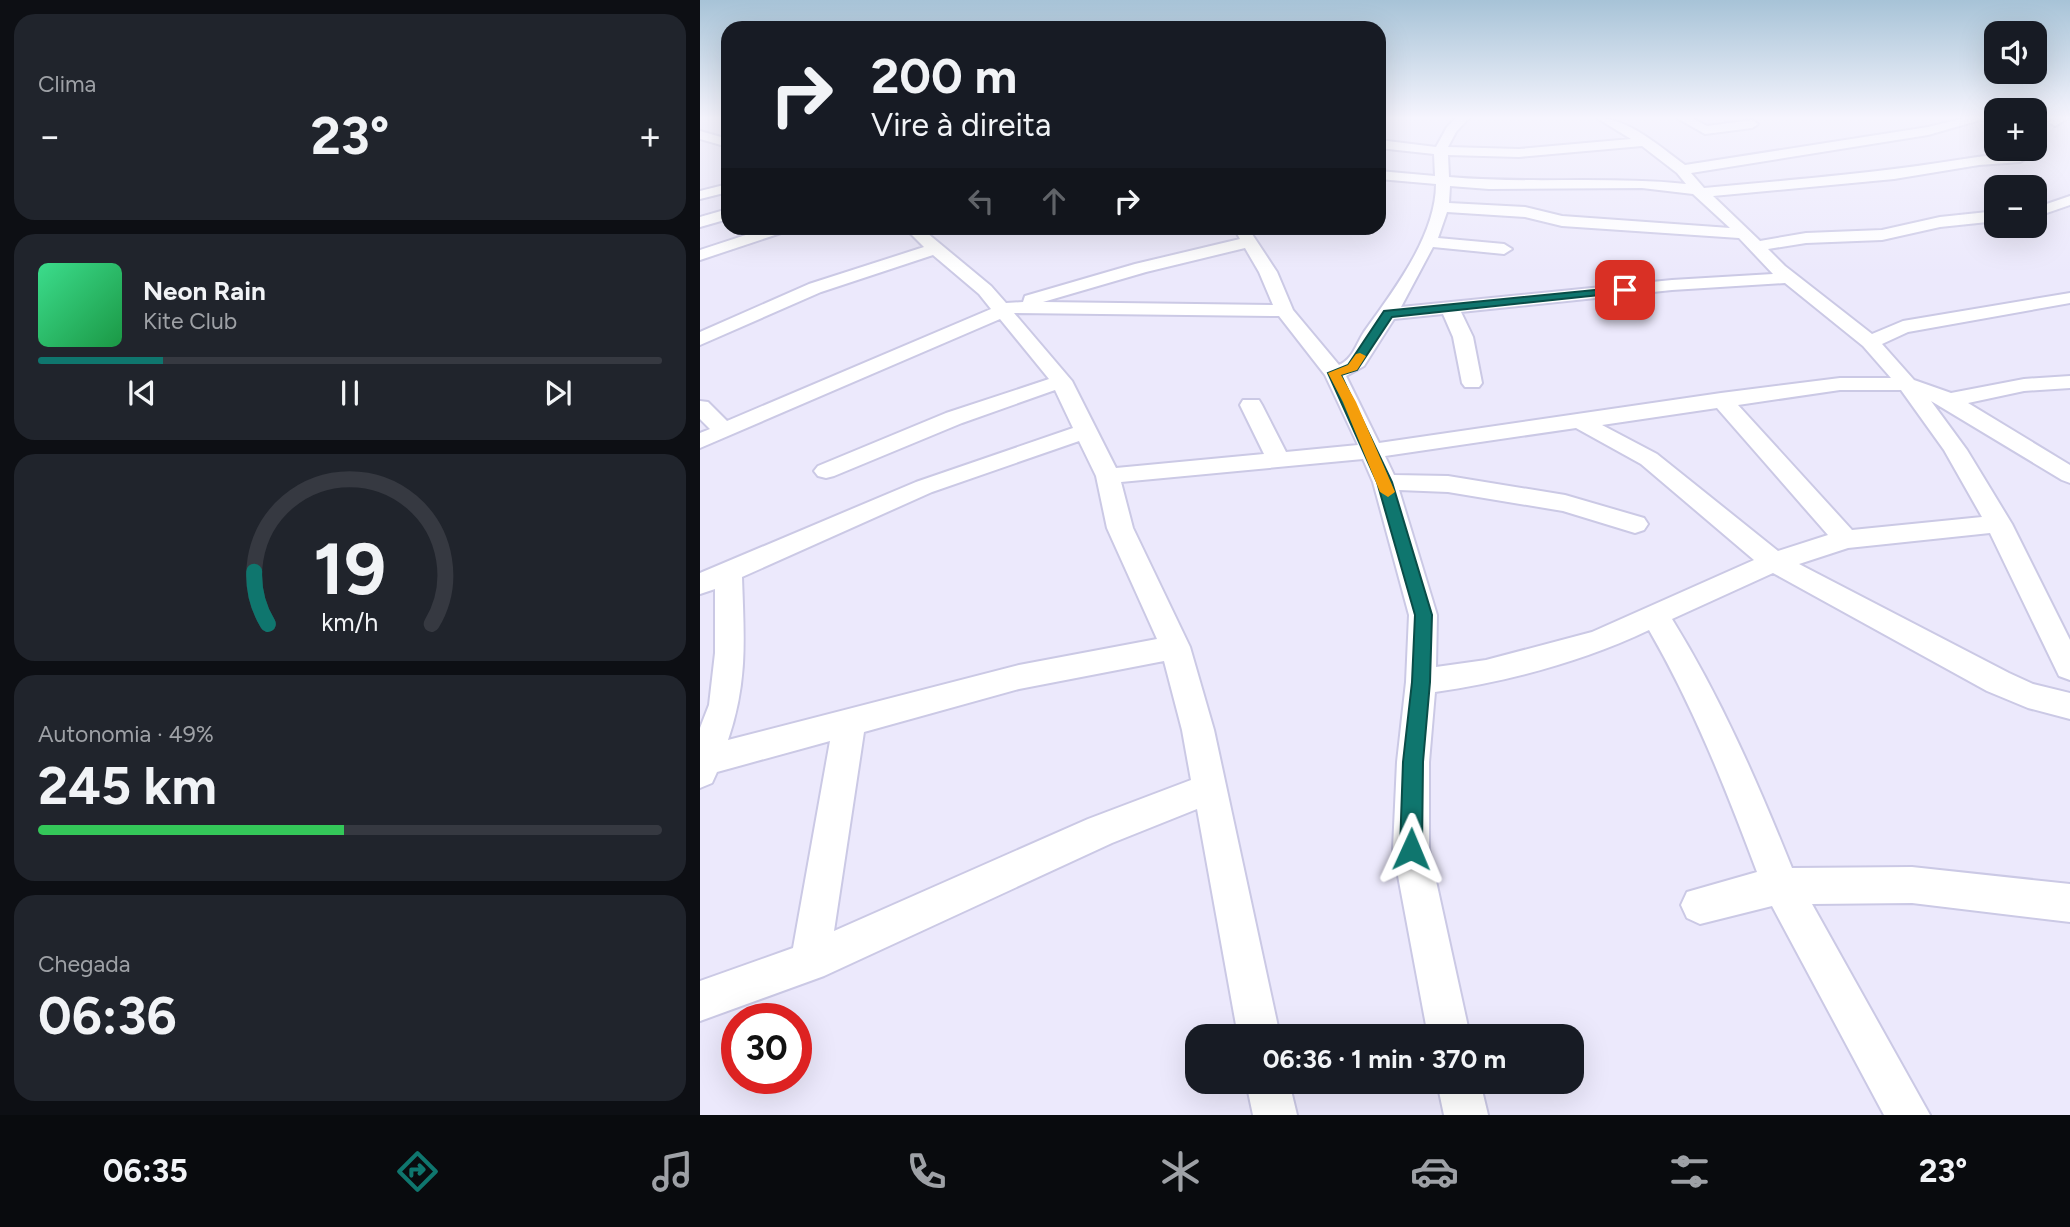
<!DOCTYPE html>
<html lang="pt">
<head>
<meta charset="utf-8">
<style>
	body { margin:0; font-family:Figtree,sans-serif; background:#20242c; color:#f1f3f6; height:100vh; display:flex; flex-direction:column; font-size:26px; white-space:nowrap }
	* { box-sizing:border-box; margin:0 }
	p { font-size:23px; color:#9ea1a6 }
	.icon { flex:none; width:38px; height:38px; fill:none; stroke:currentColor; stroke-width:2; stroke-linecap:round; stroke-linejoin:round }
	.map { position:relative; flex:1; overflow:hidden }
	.panel { display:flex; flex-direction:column; gap:14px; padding:14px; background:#0d0f14; width:700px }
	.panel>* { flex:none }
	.hud { position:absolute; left:21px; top:21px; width:665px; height:214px; border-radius:21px; box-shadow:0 7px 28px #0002; background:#171b24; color:#f1f3f6; overflow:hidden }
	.controls { position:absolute; left:1284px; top:21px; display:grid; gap:14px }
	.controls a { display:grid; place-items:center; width:63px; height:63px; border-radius:14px; background:#171b24; box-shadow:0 7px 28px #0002; font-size:35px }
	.speed { position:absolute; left:21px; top:1003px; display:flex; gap:14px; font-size:35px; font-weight:700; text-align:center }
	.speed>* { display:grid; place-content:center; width:91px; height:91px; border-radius:50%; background:#171b24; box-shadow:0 7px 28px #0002; line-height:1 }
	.speed .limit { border:10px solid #d22; background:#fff; color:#111 }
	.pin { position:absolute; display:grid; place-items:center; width:60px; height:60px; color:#fff; margin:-30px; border-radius:14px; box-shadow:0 4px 10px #0006 }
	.me { position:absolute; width:77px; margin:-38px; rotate:1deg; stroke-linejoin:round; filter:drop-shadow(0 0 5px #0008) }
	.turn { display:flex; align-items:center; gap:24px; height:147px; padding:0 35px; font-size:32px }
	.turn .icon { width:91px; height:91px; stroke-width:2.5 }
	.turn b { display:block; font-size:49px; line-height:60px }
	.lanes { display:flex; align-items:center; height:66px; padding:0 35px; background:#0003; justify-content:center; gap:35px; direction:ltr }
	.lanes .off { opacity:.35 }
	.big { font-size:52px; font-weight:700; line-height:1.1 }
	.panel .tile { flex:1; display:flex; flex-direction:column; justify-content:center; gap:10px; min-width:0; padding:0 24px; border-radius:21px; background:#20242c }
	.panel .dial { align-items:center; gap:0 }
	.dial svg { height:182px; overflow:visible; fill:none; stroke:#363941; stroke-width:7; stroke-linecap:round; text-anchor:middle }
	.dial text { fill:#f1f3f6; stroke:none }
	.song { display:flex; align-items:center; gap:21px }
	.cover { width:84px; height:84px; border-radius:10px; background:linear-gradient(135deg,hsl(150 70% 55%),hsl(140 70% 35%)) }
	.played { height:7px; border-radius:4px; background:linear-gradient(90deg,#0f766e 20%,#363941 20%) }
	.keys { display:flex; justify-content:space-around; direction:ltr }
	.heat { display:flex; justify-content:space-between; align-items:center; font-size:38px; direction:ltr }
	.charge { height:10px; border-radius:5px; background:linear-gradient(90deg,#34c759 49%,#363941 0) }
	.trip { position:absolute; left:485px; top:1024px; width:399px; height:70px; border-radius:21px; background:#171b24; box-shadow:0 7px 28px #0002; font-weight:700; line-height:70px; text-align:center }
	.tabs { display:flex; height:112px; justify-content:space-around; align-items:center; background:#090b0e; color:#9ea1a6 }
	.tabs .icon { width:49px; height:49px }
	.tabs .selected { color:#0f766e }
	.tabs b { font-size:32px; color:#f1f3f6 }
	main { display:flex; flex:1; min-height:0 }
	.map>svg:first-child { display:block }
</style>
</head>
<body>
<main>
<section class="panel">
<div class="tile"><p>Clima</p>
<div class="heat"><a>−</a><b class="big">23°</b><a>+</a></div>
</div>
<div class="tile">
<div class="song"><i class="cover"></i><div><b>Neon Rain</b><p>Kite Club</p></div></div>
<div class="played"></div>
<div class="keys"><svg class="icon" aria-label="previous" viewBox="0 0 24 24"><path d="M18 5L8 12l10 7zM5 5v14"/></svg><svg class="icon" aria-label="pause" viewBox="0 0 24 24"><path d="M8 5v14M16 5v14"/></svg><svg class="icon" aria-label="next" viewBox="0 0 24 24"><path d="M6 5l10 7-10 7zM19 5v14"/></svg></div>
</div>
<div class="tile dial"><svg viewBox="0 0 100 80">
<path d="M14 69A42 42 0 1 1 86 69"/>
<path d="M14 69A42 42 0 0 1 8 46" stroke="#0f766e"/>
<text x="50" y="56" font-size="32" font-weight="700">19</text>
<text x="50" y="72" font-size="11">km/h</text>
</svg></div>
<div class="tile"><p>Autonomia · 49%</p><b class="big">245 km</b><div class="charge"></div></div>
<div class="tile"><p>Chegada</p><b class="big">06:36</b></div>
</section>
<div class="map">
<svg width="1370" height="1115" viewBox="0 0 1370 1115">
	<rect width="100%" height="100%" fill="#ece9fc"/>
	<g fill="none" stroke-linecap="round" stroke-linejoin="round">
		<defs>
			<path id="minor" d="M756,118H769L756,132L748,147L819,149L931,139L897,118C929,118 960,147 985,165L1228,127L1265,118H1287L1228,135L991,173L1004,188C1091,180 1178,173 1264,159C1278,157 1317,150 1327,158L1320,162L1279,165L1194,179L1013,196L1060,241L1106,233L1182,230L1240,217L1297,211V221L1240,227L1182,240L1106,243L1068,249L1085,266L1172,334L1203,321L1370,293V303L1208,332L1182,344L1214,380L1251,393L1324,379L1370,376V388L1324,391L1268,403L1370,465V483L1362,480L1231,401L1267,450L1312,524L1370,640V680L1359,676L1290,533L1148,548L1099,564L1309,673L1333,684L1370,693V719L1328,708L1287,691L1073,573L972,619C1021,698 1057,781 1092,868L1212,867L1370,884V922L1212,903L1112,904L1230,1115H1184L1072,906L1000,924L987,918L981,905L987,892L1057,872C1025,787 994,708 949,630C882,662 809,681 735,692L729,762V849L770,1036H728L693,849L697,762L706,682L709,615L673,482L663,459L421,482L433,528L490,647L514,730L580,1036H538L497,809L412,843L124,976L0,1021V981L93,948L130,741L17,772L12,783L0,788V728L9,705L15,653V589L0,594V573L216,482L373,428L355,390L262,423L134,476L126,478L118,476L114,471L118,466L246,413L349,379L300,319L0,448V433L10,429L0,419V401L8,402L27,421L291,309L279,294L233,255L121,292L0,345V332L109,284L224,247L205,228H221L291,286L306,303L323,302L325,296L435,264L540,239L534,228H548L577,272L593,310L639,365C653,359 656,344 664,332C693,291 736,236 736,184L679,179V171L735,176L734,154L679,148V140L736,147L747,127ZM942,146L977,173L986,184C907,176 828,184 749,177L748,155L819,157ZM750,186L789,189L942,188L993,194L1030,228L862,216L825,207L749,203ZM747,212L825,217L862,226L1039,238L1073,274L972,280L701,307L733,247L804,254L812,249L804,244L738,238ZM545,248L559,272L573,305L343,302L446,272ZM1085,283L1163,346L1191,378H1140L1021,393L679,443L646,376L664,366L694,319L743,314L753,337L762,383L765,387H779L782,383L773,337L761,312L972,290ZM314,313L579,316L625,375L658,445L586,452L562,405L559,400H543L540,405L564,454L416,468L372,381ZM1140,390H1201L1244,450L1282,517L1152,530L1038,405ZM1017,408L1128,535L1078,551L957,454L902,425ZM876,428L941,464L1054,560L892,632L786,660L736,667L737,615L699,490L748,492L863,511L935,533L944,530L948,524L944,518L865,495L748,476L694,475L685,456ZM379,441L396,476L407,528L457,639L319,665L28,740C48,681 44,638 42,577L232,492ZM464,661L482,730L491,780L388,819L134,931L164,732L319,689Z
				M977,118H992L1007,126L1052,120L1058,124L1052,128L1005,134Z
				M1353,118H1368L1355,126L1349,122Z
				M0,131L28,139V147L0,139Z
				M28,184V192L0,199V191Z
				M1370,196V205L1335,217V208Z
				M28,209V219L0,227V217Z
				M67,228H89L87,231L0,260V250Z
				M546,1082H589L597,1115H553Z
				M737,1082H780L788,1115H744Z"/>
		</defs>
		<use href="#minor" stroke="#cbc9e5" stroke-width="4"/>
		<use href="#minor" fill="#fff" fill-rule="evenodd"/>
	</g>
	<linearGradient id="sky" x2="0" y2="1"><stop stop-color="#a7c3d7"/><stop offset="0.43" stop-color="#f6f5fe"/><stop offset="1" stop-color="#f6f5fe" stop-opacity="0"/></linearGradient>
	<rect width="1370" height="274" fill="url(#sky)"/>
	<path fill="#0f766e" stroke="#0a4d48" stroke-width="2" d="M925,287L930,290L928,292L692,317L657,370L641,375L692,482L732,615L730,682L723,762L722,849L719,856L711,859L703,856L700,849L703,762L712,682L715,615L677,482L628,373L648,365L684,311Z"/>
	<path fill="#f59e0b" d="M660,353L666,356L657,370L641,375L656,402L695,492L688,497L680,492L643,402L628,373L648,365L656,354Z"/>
</svg>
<div class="controls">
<a><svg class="icon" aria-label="sound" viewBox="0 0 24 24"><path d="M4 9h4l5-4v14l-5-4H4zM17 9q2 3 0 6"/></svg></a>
<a>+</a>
<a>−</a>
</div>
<div class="speed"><div class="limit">30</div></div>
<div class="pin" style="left:925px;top:290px;background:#d93025"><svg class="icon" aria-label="arrive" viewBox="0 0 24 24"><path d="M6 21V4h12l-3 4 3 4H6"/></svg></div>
<svg class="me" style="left:711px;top:849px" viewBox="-20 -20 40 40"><path d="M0-17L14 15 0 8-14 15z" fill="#0f766e" stroke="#fff" stroke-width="4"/></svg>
<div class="trip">06:36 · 1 min · 370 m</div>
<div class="hud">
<div class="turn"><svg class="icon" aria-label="right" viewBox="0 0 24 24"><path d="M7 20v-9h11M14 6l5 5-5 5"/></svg><div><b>200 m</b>Vire à direita</div></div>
<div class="lanes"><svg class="icon off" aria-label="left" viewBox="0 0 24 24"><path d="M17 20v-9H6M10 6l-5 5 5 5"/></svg><svg class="icon off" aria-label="ahead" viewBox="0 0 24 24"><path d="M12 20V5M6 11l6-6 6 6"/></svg><svg class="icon" aria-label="right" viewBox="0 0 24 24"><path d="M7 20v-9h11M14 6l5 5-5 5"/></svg></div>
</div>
</div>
</main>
<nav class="tabs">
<b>06:35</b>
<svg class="icon selected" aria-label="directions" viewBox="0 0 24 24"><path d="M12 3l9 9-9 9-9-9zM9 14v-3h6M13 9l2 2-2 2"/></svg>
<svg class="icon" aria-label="music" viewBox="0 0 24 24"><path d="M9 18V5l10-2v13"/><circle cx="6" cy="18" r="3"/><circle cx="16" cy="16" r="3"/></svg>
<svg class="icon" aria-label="phone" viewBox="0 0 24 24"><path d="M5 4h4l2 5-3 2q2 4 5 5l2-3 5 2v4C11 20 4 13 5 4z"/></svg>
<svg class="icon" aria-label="climate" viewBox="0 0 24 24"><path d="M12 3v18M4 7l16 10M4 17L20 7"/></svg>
<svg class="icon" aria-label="car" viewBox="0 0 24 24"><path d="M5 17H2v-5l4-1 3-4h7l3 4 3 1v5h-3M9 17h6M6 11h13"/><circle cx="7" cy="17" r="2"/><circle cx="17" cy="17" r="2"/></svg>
<svg class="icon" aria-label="filters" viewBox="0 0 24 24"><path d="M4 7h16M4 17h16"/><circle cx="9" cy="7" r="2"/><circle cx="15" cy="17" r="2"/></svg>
<b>23°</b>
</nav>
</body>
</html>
